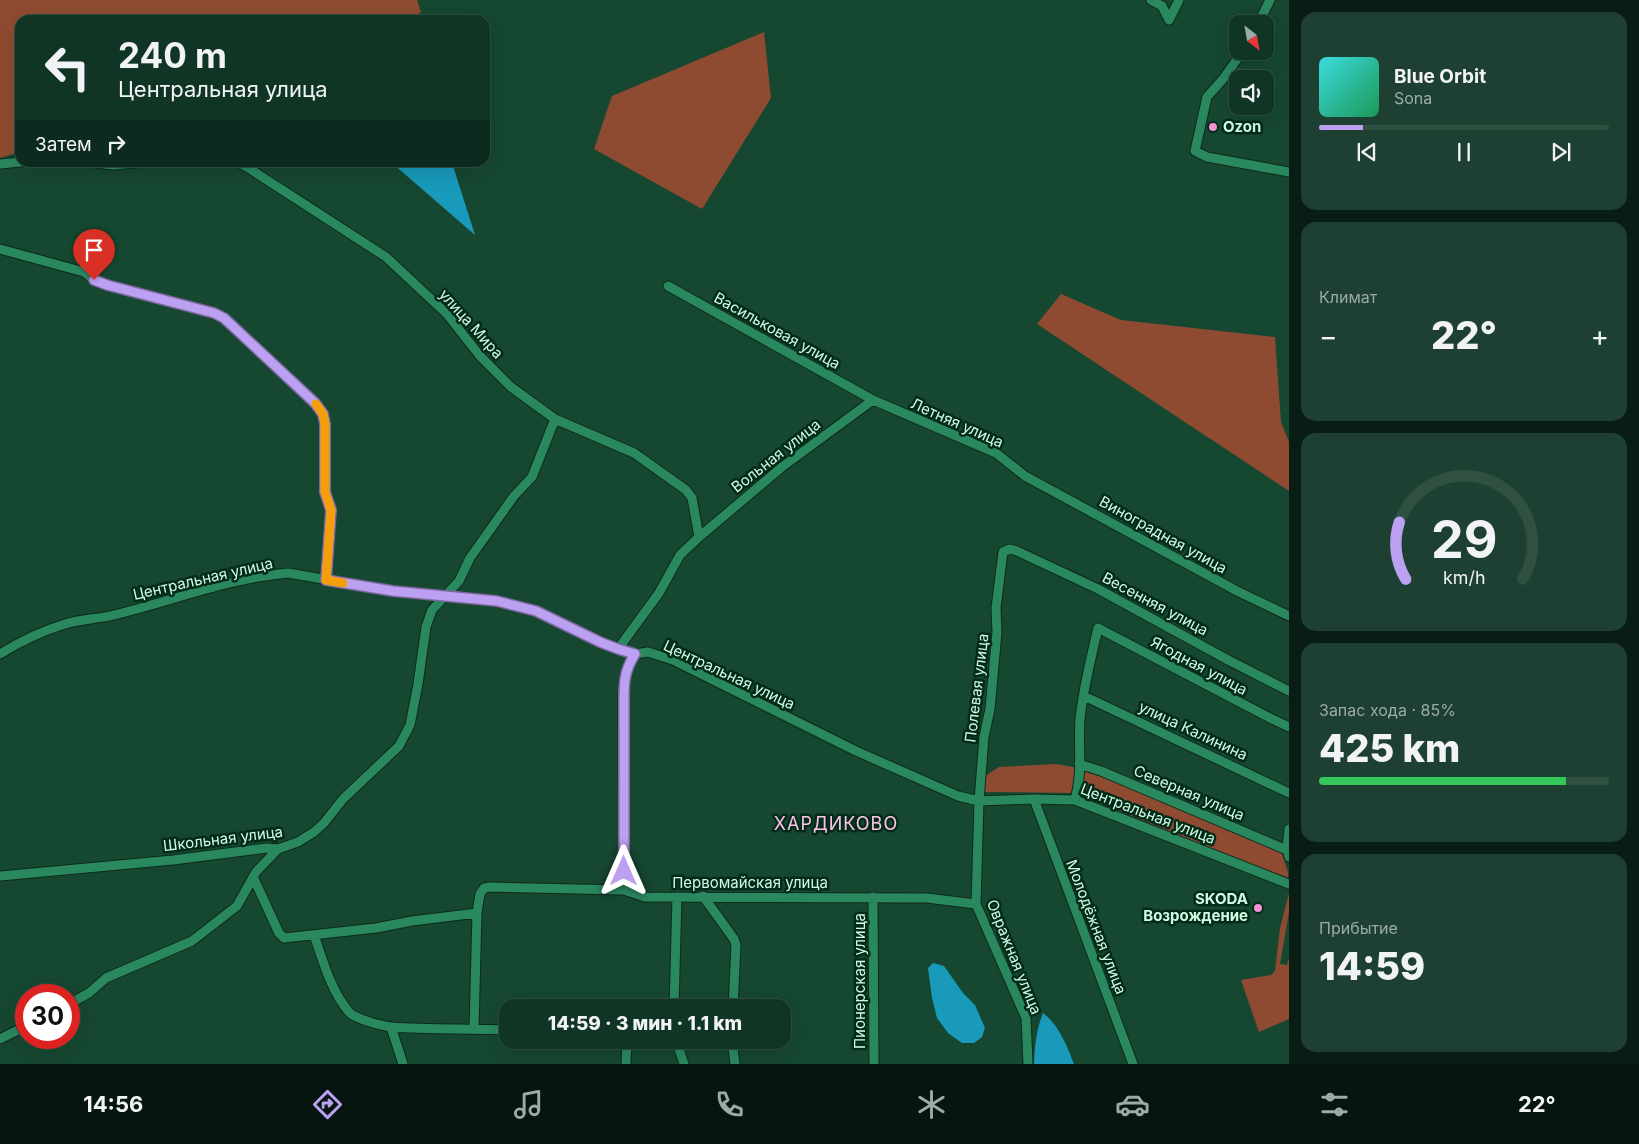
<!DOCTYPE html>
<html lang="ru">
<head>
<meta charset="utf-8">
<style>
	body { margin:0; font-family:Inter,sans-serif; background:#1e4032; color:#f1f3f6; height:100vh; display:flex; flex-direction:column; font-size:19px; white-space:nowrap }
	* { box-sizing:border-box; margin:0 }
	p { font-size:16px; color:#9caba7 }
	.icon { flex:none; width:28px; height:28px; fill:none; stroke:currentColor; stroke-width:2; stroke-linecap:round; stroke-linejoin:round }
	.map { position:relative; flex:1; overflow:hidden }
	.panel { display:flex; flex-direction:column; gap:12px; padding:12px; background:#091d14; width:350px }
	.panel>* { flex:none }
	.top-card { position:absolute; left:15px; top:15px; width:475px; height:152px; border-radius:15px; box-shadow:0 5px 20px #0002,0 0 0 1px #305042; background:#103525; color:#f1f3f6; overflow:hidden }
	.needle { width:32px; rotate:149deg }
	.tools { position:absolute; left:1229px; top:15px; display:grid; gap:10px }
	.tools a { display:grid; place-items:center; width:45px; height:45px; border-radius:10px; background:#103525; box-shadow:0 5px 20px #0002,0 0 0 1px #305042; font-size:25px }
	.speed { position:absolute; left:15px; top:984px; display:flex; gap:10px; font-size:25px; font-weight:700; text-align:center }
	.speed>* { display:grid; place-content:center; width:65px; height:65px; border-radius:50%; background:#103525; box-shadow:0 5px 20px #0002,0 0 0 1px #305042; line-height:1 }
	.speed .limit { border:8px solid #d22; background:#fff; color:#111 }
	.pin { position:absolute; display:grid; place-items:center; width:42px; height:42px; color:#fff; margin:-51px -21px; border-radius:50% 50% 50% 0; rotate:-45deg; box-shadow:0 0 5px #0007 }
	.pin .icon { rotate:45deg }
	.me { position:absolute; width:55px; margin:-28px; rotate:0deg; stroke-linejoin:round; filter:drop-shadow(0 0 4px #0008) }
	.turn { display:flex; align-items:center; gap:18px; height:105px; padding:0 20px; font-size:22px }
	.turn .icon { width:65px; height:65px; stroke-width:2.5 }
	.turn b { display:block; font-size:35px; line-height:42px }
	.then { display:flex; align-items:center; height:48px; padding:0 20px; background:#0003; gap:10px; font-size:19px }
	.big { font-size:38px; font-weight:800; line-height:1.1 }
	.panel .tile { flex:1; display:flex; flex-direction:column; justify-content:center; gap:8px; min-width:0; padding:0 18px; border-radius:15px; background:#1e4032 }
	.panel .dial { align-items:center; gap:0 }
	.dial svg { height:130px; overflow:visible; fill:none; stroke:#305042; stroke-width:7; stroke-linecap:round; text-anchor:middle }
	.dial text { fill:#f1f3f6; stroke:none }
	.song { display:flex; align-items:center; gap:15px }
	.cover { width:60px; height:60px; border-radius:8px; background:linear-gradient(135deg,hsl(180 70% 55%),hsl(150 70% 35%)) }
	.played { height:5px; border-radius:2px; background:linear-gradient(90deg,#bca0f2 15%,#305042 15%) }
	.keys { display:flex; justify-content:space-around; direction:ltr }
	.heat { display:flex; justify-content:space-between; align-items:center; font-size:28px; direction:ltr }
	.charge { height:8px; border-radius:4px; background:linear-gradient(90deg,#34c759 85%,#305042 0) }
	.trip { position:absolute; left:499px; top:999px; width:292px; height:50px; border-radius:15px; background:#103525; box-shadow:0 5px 20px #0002,0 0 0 1px #305042; font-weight:800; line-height:50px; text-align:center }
	.dock { display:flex; height:80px; justify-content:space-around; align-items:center; background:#06150f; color:#9caba7 }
	.dock .icon { width:35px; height:35px }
	.dock .current { color:#bca0f2 }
	.dock b { font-size:22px; color:#f1f3f6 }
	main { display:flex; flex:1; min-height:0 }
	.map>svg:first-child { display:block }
</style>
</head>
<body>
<main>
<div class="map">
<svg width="1289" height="1064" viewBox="0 0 1289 1064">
	<rect width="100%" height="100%" fill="#164731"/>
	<path fill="#8f4b32" d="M0,0H417L421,12L411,20H20V152L0,158Z
		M764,32L771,98L702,209L594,149L612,96Z
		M1237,68L1254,71L1253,79L1240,77L1237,81H1234Z
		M1061,294L1121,320L1275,337L1281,422L1289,442V491L1037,324Z
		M1056,764L1084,769L1281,851L1288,872V877L1286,879L1076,793L985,792V776L999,767Z
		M1289,893V912L1280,964L1287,965L1289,958V1019L1259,1032L1241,980L1271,975L1275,971L1280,928Z"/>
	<path fill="#199aba" d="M392,163H452L475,235Z
		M933,963L944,966L963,993L975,1005L985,1028L982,1037L974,1043H962L948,1033L937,1018L932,998L928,968Z
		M1043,1013C1059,1025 1067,1046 1074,1064H1034C1035,1046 1036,1030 1043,1013Z"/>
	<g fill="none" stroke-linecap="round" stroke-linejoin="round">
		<defs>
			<path id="minor" d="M1151,0L1162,6L1169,20
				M1169,20L1179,0
				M1258,24L1270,0
				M1243,51L1223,79L1207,97L1195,151L1207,157L1289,172
				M88,162L113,165L146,162
				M238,162L247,167L386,257L447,314L480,356L511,387L555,419L634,453L686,490L692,498L699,537
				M0,164L20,162
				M0,249L84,272L94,280L107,285L214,313L224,318L315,403L323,414L325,423V492L331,510L326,580
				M668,286L873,400L996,453L1025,476L1237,591L1289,616
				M618,649L659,593L680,555L699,537L782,467L873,400
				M0,654C21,641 42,631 65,624C81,619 98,619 114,615C172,601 229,578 288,573L393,591L497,601L535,611L618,649L635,654L648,652L673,660L856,751L958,796L979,801L1034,799L1075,800L1289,884
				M1084,696L1289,793
				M1079,764L1101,771L1287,850
				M1034,799L1133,1064
				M1075,800C1083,772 1078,747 1080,719C1083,689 1091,658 1098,628L1272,719L1289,727
				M1289,829L1287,848L1289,857
				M0,876L173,860L267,848L278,849L298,842L314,832L324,823L343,799L399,746L410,725L418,684L426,627L432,610L459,581L470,558L514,496L532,477L555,419
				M254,879L279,933L284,938L376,928L412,921L477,913
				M624,890L623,696C624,679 626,667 635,654
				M703,896L734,939L736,945L733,1008
				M873,897L874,1064
				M314,935C323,961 331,991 349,1012C355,1019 382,1026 392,1027C430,1030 469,1028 508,1030
				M69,1004L89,993L106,978L192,941L237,906L256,872L278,849
				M674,1008L677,897
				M391,1027L403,1064
				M474,1028L477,913L480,894L484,888L490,887L624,890L645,897L927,898L976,904
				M0,1039L26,1026
				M676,1040L684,1064
				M732,1040L735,1064
				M626,1064L627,1040
				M1028,1064L1026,1018L976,904L979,801L984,737L990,709L997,632L996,608L1003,552L1010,549L1017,551L1098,589L1230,661L1289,691"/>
		</defs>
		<use href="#minor" stroke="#0d2a1c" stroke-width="11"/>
		<use href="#minor" stroke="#2a885f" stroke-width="9"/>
	</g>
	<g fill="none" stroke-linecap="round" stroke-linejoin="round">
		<defs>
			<path id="route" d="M94,280L107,285L214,313L224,318L315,403L323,414L325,424V492L331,510L326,580L393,591L497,601L536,611L600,642L618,649L635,654C626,668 624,679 624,696V871"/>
		</defs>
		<use href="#route" stroke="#7a689d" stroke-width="12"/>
		<use href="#route" stroke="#bca0f2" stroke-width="9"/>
		<path stroke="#f59e0b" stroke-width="9" d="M316,404L323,414L325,424V492L331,510L326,580L343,583"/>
	</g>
	<g fill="#f491d3" stroke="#032b1a" stroke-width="2">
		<circle cx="1213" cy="127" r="5"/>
		<circle cx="1258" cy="908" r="5"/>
	</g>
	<g text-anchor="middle" stroke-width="5" stroke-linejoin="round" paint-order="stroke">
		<g font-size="15" font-weight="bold" fill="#d0fbe3" stroke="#032b1a" text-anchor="start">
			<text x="1223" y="132">Ozon</text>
			<text x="1248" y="904" text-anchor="end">SKODA<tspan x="1248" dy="17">Возрождение</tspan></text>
		</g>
		<g font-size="15" fill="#d0fbe3" stroke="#032b1a">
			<text transform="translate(471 324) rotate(48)" y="5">улица Мира</text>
			<text transform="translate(777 331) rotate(29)" y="5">Васильковая улица</text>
			<text transform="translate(957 423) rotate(24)" y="5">Летняя улица</text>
			<text transform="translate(776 456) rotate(-38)" y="5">Вольная улица</text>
			<text transform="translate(1163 535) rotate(29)" y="5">Виноградная улица</text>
			<text transform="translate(203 579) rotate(-13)" y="5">Центральная улица</text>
			<text transform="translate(1155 604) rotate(28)" y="5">Весенняя улица</text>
			<text transform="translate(1199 666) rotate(28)" y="5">Ягодная улица</text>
			<text transform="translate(729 675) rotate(25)" y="5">Центральная улица</text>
			<text transform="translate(977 688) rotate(-83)" y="5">Полевая улица</text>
			<text transform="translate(1193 731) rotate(25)" y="5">улица Калинина</text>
			<text transform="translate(1189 793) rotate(23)" y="5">Северная улица</text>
			<text transform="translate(1148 814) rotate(21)" y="5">Центральная улица</text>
			<text transform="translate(223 839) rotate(-7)" y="5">Школьная улица</text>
			<text x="750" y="888">Первомайская улица</text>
			<text transform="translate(1096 927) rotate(69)" y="5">Молодёжная улица</text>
			<text transform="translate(1014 957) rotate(68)" y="5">Овражная улица</text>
			<text transform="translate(860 981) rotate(-90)" y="5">Пионерская улица</text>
		</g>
		<g font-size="18" letter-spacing="1" fill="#fcc3e7" stroke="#032b1a">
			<text x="836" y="830">ХАРДИКОВО</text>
		</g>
	</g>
</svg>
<div class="tools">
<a><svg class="needle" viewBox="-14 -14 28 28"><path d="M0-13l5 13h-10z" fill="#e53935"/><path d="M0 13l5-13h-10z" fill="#9caba7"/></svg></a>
<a><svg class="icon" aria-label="sound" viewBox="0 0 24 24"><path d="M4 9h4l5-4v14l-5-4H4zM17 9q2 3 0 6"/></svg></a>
</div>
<div class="speed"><div class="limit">30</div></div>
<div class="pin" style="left:94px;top:280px;background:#d93025"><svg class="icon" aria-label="arrive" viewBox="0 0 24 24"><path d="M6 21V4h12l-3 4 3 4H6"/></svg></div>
<svg class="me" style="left:624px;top:871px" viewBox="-20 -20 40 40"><path d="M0-17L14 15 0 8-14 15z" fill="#bca0f2" stroke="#fff" stroke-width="4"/></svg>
<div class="trip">14:59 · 3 мин · 1.1 km</div>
<div class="top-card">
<div class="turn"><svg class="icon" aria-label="left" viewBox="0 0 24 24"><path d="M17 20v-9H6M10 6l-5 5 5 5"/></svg><div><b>240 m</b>Центральная улица</div></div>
<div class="then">Затем<svg class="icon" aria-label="right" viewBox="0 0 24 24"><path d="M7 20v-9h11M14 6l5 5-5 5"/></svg></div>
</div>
</div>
<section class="panel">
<div class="tile">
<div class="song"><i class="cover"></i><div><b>Blue Orbit</b><p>Sona</p></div></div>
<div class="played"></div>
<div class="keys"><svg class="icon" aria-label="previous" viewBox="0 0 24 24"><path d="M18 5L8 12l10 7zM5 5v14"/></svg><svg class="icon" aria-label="pause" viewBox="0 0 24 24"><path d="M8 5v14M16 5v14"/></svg><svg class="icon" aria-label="next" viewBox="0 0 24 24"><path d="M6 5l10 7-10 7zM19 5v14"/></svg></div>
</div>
<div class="tile"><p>Климат</p>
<div class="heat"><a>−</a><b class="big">22°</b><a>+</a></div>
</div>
<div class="tile dial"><svg viewBox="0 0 100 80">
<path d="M14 69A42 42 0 1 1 86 69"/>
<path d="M14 69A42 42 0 0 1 10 34" stroke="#bca0f2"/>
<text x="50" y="56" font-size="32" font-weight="700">29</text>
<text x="50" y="72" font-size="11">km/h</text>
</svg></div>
<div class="tile"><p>Запас хода · 85%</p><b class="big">425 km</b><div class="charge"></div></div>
<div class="tile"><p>Прибытие</p><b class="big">14:59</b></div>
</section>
</main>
<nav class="dock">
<b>14:56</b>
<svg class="icon current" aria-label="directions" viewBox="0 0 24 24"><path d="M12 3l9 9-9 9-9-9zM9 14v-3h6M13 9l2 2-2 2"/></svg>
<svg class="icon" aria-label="music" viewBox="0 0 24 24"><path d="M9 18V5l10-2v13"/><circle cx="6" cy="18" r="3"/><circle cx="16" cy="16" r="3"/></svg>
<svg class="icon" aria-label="phone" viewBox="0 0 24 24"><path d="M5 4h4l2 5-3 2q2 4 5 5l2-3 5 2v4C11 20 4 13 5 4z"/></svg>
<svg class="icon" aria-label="climate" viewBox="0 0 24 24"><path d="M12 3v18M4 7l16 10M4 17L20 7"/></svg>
<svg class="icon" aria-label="car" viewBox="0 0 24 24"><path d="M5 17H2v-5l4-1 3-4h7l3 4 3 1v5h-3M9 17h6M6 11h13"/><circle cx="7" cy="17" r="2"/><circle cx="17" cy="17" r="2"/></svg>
<svg class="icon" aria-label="filters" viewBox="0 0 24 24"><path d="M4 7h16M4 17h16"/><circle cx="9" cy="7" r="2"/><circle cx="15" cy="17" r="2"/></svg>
<b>22°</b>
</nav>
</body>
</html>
